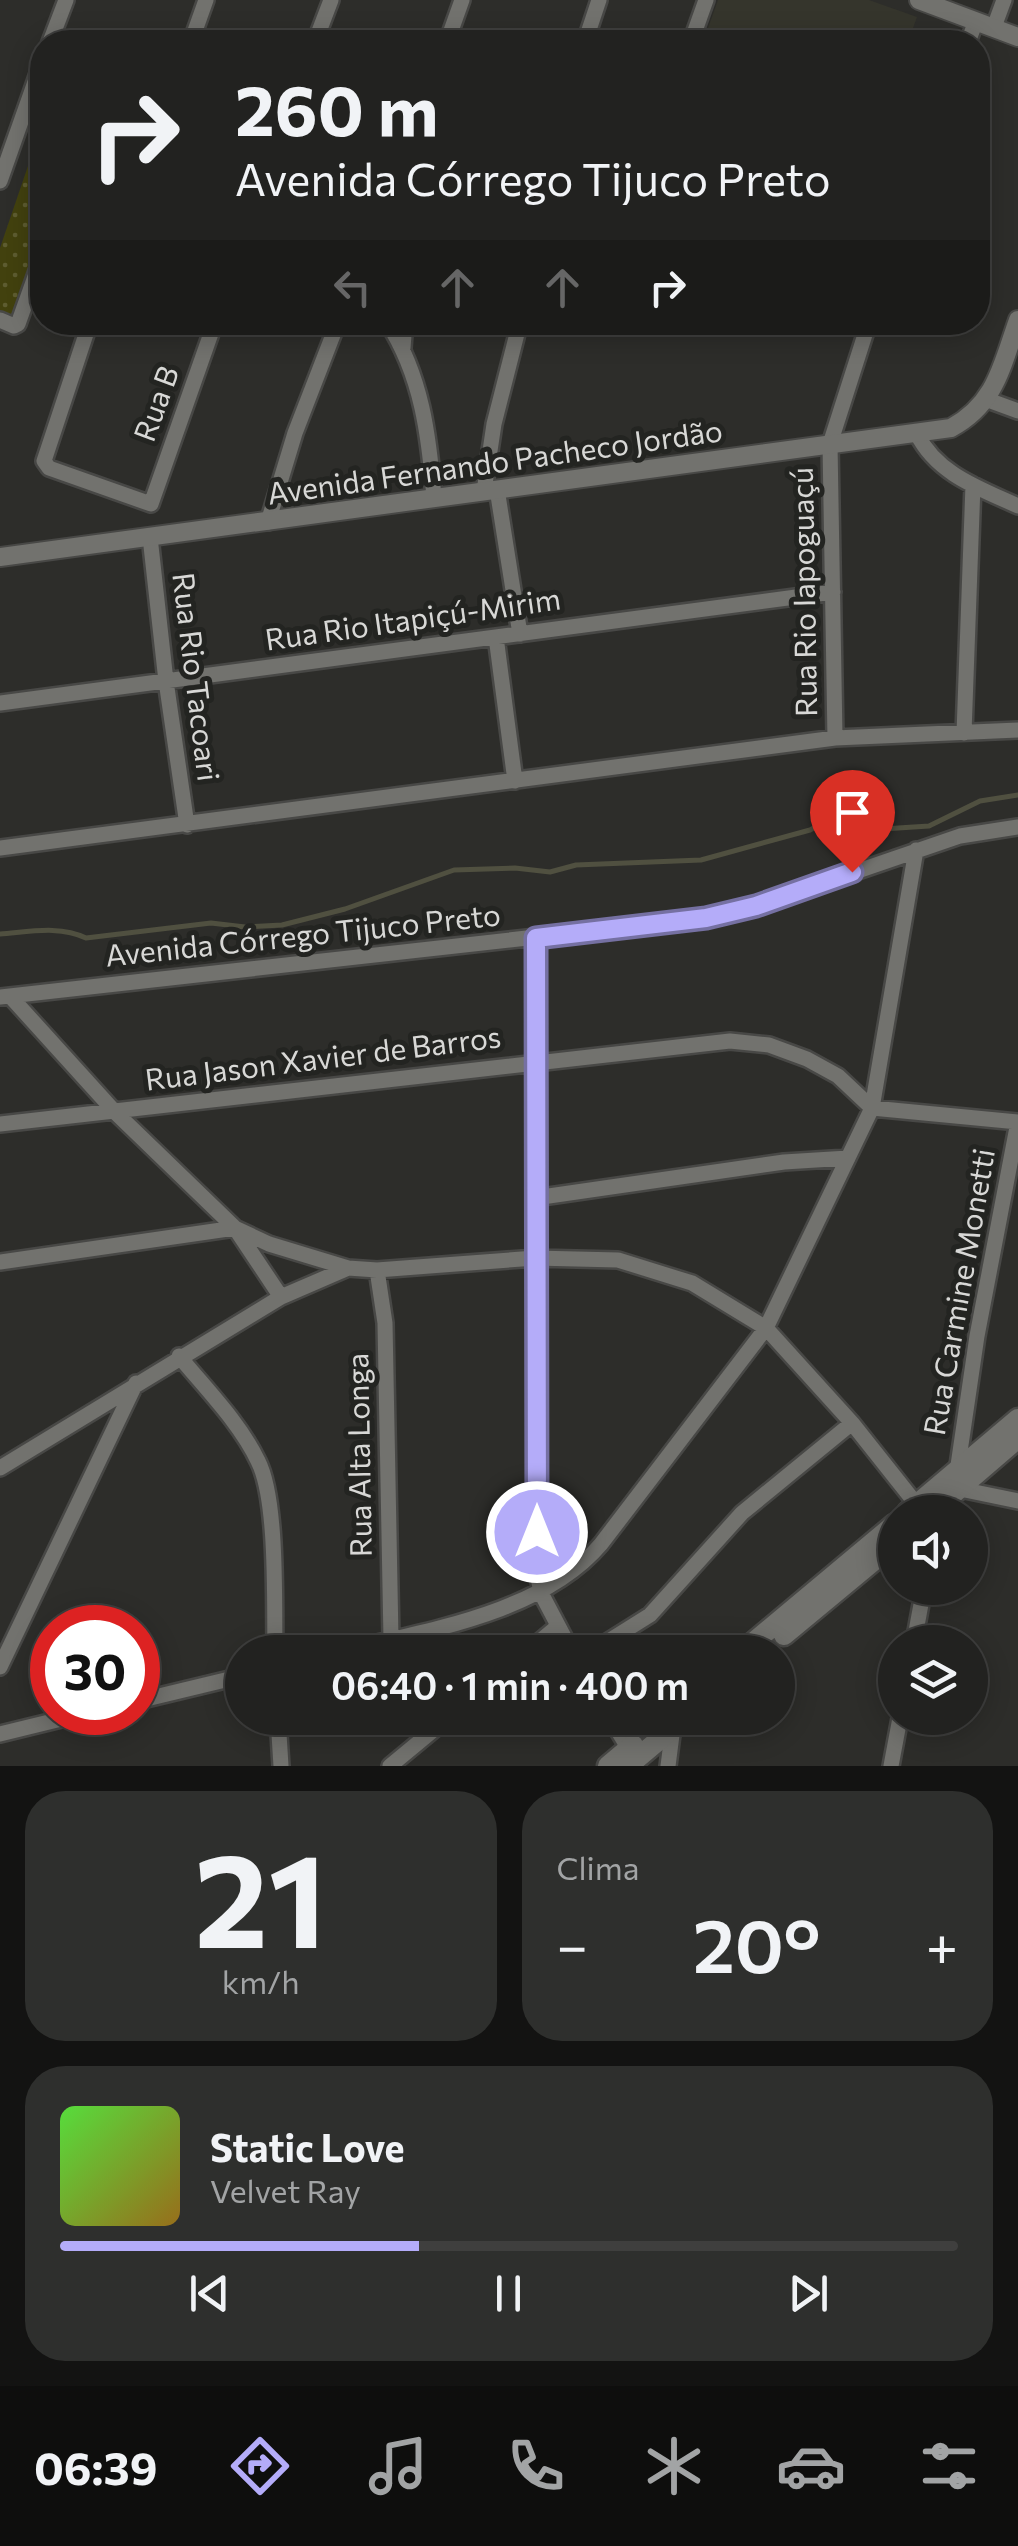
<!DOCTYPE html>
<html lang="pt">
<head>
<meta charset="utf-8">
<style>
	body { margin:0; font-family:Commissioner,sans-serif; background:#2e2f2d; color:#f1f3f6; height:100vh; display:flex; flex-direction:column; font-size:38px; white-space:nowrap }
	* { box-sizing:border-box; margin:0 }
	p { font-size:32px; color:#a2a4a5 }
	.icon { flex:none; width:55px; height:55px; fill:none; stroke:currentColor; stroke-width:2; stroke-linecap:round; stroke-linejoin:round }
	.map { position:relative; height:1766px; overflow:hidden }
	.sheet { display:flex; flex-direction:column; gap:25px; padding:25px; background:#131312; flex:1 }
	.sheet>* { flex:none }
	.guide { position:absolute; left:30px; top:30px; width:960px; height:305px; border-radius:40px; box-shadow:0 5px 25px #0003,0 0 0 2px #3f3f3e; background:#222220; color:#f1f3f6; overflow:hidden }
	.buttons { position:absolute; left:878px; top:1495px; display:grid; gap:20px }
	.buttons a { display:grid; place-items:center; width:110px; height:110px; border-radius:50%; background:#222220; box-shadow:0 5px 25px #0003,0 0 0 2px #3f3f3e; font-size:50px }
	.speed { position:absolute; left:30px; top:1605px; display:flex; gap:20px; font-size:50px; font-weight:700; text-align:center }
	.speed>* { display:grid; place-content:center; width:130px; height:130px; border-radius:50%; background:#222220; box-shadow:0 5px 25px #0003,0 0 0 2px #3f3f3e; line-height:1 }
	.speed .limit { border:15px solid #d22; background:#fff; color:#111 }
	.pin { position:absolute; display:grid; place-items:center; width:85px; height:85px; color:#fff; margin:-102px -42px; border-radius:50% 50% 50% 0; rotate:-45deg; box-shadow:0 0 10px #0007 }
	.pin .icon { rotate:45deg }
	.me { position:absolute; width:110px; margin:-55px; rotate:0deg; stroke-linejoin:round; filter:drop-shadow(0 0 8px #0008) }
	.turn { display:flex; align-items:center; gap:35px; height:210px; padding:0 40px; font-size:45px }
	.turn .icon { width:130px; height:130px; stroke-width:2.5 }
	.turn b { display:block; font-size:70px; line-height:85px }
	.lanes { display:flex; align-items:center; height:95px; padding:0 40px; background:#0003; justify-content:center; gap:50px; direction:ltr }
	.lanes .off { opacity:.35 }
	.big { font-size:75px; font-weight:600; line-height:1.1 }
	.sheet .widget { flex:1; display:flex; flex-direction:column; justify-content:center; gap:15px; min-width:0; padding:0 35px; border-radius:40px; background:#2e2f2d }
	.sheet .dial { align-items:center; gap:0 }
	.dial b { font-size:130px; line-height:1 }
	.song { display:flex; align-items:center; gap:30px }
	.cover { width:120px; height:120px; border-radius:15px; background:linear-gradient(135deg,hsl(110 70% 55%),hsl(40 70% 35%)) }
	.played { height:10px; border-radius:5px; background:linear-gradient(90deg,#b4acf9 40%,#3f3f3e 40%) }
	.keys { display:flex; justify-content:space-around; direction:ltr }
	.heat { display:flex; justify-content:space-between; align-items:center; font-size:55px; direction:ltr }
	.sheet .tiles { flex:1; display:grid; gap:25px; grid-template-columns:1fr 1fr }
	.widget:last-child { grid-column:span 2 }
	.trip { position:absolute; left:225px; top:1635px; width:570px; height:100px; border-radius:50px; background:#222220; box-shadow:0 5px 25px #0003,0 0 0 2px #3f3f3e; font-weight:600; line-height:100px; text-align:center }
	.tabs { display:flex; height:160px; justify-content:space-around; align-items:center; background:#0e0e0d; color:#a2a4a5 }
	.tabs .icon { width:70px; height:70px }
	.tabs .active { color:#b4acf9 }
	.tabs b { font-size:45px; color:#f1f3f6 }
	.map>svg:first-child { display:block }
</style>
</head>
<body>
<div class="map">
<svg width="1018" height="1766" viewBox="0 0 1018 1766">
	<defs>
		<pattern id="park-dots" width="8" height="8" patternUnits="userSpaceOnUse" patternTransform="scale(2.5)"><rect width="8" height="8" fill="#42410e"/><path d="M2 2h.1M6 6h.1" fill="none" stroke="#5d5c30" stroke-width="1.8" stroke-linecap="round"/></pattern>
	</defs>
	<rect width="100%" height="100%" fill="#2d2d2a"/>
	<path fill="#35352c" d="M718,0H869L917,17L908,42H703Z"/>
	<path fill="url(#park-dots)" d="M42,125V248L16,321L0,315V248Z"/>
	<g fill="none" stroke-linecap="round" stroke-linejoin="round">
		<path stroke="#505040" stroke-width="5" d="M0,934C28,932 60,925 86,938L211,923L245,927L282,925L345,909L454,870L515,868L550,872L576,865L701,860L810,830L838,815L852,831L929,826L980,801L1018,795"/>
		<defs>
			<path id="minor" d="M994,27L1004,0
				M50,42L66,0
				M191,42L206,0
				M315,42L331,0
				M447,42L462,0
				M585,42L599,0
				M691,42L706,0
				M968,42L976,21
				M0,181L42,62
				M0,320L14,326L18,324L42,257
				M90,322L44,461L49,468L151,504L215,322
				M387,322C422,376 429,436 434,498
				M403,348L405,322
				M988,400L1018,411
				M917,434C937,474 979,488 1018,506
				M497,489L520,634
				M484,491L494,424L520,322
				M268,522L295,433L338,322
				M150,537L166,681L187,825
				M496,637L515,781
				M0,703L833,592
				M964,733L973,485
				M835,738L830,444L869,322
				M0,848L835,738L1018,730
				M537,937V1572L541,1593L572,1652
				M10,996L115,1112L235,1228L281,1297
				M0,997L706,918L756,906L960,836L1018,827
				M1018,1122L977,1336L957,1472L960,1489L1018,1501
				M0,1124L730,1041L769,1045L807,1059L838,1076L872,1108L1018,1122
				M535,1198L784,1162L848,1158
				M0,1262L235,1228L269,1244L348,1268
				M377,1270L385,1323L391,1639
				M179,1356C206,1389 240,1423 258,1461C278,1500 274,1606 275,1652
				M0,1468L281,1297L348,1268L377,1270L535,1258L618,1260L692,1283L766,1328L852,1423L921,1510
				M914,1642L924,1588
				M338,1652C423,1631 542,1614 601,1544L766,1328L872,1108L916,850
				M527,1652L558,1626
				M591,1652L650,1615L742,1513L852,1423
				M0,1667L136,1383
				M138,1701L242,1676
				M278,1718L281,1766
				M610,1718L634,1757
				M0,1734L90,1712
				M390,1766L448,1718
				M668,1766L673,1727
				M891,1766L900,1718"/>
			<path id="tertiary" d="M919,0L1018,37
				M0,557L951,428C996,404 1002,365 1018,320"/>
			<path id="secondary" d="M908,1512L1018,1419
				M932,1512L1018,1438
				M784,1635L895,1543
				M742,1652L895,1524
				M608,1766L633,1745
				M628,1766L685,1718"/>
		</defs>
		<use href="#minor" stroke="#484846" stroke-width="20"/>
		<use href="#tertiary" stroke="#484846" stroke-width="22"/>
		<use href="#secondary" stroke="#484846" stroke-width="25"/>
		<use href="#minor" stroke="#72726e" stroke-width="15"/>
		<use href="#tertiary" stroke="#72726e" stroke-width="18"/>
		<use href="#secondary" stroke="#72726e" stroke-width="20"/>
	</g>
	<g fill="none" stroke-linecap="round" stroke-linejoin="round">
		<defs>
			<path id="route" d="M537,1532L536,938L706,918L756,906L852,872"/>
		</defs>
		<use href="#route" stroke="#7570a2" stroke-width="25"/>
		<use href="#route" stroke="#b4acf9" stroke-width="18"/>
	</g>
	<g text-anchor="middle" stroke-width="10" stroke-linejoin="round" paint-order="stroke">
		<g font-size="30" fill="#d8d8d6" stroke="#232421">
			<text transform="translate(157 404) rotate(-70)" y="10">Rua B</text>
			<text transform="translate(495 463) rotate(-8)" y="10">Avenida Fernando Pacheco Jordão</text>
			<text transform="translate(805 592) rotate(-91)" y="10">Rua Rio Iapoguaçú</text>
			<text transform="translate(413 620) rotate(-8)" y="10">Rua Rio Itapiçú-Mirim</text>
			<text transform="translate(195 677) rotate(83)" y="10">Rua Rio Tacoari</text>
			<text transform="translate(303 936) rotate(-6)" y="10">Avenida Córrego Tijuco Preto</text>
			<text transform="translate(323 1059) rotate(-7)" y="10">Rua Jason Xavier de Barros</text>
			<text transform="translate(960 1292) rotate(-80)" y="10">Rua Carmine Monetti</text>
			<text transform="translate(360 1455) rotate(-91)" y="10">Rua Alta Longa</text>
		</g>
	</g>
</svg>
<div class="buttons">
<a><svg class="icon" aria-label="sound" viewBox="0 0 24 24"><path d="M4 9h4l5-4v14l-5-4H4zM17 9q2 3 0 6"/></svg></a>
<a><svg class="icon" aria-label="layers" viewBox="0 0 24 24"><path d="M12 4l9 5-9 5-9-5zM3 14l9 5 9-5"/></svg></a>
</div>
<div class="speed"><div class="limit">30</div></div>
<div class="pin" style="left:852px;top:872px;background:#d93025"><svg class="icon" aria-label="arrive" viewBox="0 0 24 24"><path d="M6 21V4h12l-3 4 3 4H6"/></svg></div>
<svg class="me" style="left:537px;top:1532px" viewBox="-20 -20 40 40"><circle r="17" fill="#b4acf9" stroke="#fff" stroke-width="3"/><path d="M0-11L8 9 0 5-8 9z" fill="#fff"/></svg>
<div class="trip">06:40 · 1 min · 400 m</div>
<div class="guide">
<div class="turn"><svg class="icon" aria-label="right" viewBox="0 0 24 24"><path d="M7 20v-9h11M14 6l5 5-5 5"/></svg><div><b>260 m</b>Avenida Córrego Tijuco Preto</div></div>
<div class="lanes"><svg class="icon off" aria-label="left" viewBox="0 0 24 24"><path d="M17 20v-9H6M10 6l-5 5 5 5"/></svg><svg class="icon off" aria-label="ahead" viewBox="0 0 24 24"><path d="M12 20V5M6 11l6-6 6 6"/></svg><svg class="icon off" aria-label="ahead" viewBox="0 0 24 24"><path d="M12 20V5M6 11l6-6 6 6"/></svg><svg class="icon" aria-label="right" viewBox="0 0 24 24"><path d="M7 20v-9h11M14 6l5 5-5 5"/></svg></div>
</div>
</div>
<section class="sheet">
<div class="tiles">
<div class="widget dial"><b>21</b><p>km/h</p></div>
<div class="widget"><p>Clima</p>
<div class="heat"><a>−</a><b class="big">20°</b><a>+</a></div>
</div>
<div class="widget">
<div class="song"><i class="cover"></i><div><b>Static Love</b><p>Velvet Ray</p></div></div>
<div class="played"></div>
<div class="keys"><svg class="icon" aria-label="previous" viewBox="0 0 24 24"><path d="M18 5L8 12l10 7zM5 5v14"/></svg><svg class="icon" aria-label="pause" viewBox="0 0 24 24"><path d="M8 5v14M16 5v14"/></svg><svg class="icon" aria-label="next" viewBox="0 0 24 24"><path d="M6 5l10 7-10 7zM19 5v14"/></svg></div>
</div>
</div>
</section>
<nav class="tabs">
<b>06:39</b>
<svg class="icon active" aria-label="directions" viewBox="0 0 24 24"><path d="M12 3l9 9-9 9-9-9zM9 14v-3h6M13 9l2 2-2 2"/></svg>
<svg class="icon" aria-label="music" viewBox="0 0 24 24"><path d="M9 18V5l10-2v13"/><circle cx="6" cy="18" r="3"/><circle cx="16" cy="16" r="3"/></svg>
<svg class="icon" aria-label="phone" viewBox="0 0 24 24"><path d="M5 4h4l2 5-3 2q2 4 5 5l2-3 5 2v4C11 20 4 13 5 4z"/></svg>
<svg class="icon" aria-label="climate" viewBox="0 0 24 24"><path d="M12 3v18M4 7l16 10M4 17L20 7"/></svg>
<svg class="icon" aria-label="car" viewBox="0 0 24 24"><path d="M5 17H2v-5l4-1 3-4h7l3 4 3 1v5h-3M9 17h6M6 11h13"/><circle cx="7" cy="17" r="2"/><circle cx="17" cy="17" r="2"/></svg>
<svg class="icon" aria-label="filters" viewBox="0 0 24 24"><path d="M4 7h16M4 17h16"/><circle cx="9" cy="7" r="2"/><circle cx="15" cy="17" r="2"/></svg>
</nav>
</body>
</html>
